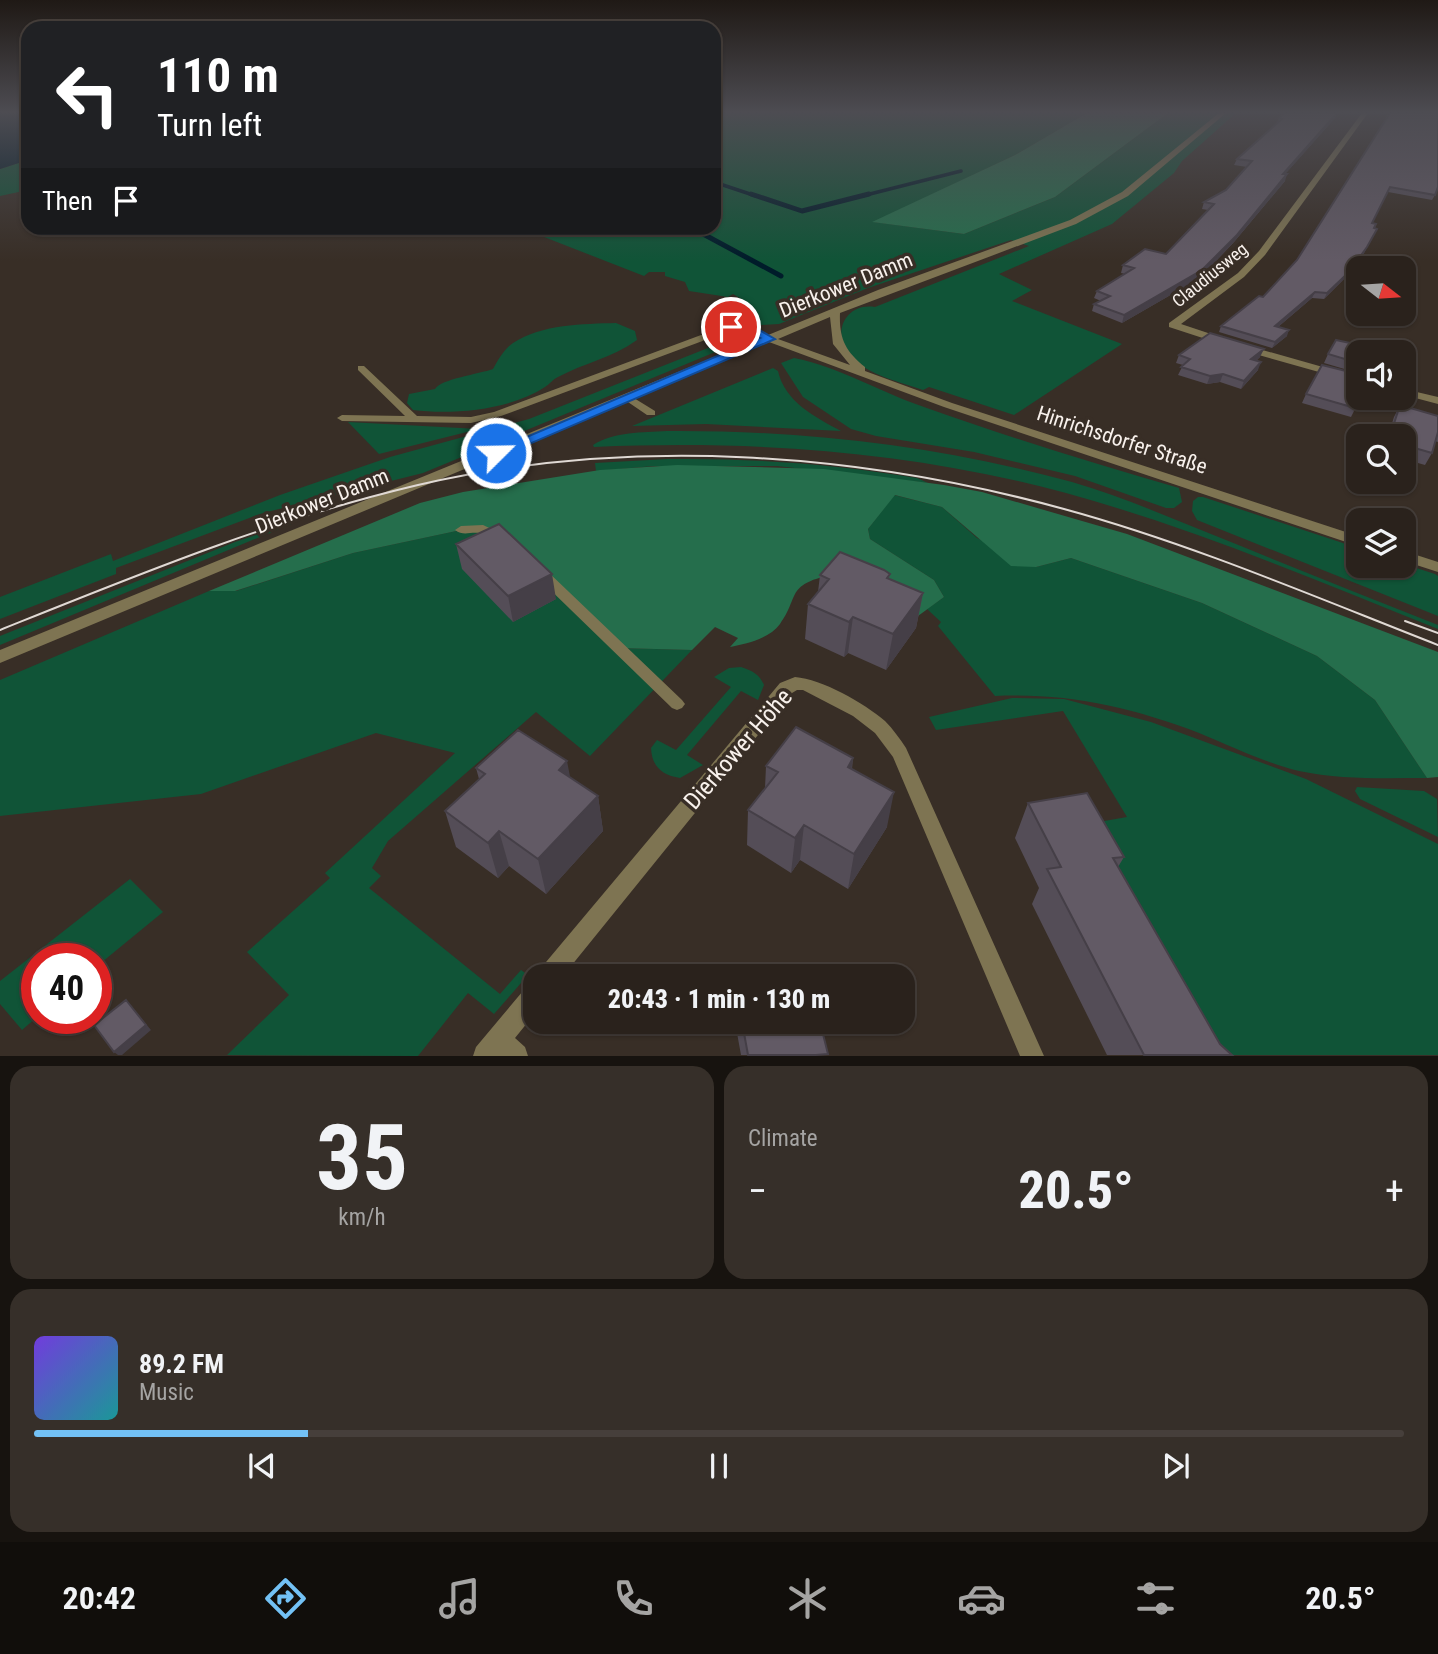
<!DOCTYPE html>
<html lang="en">
<head>
<meta charset="utf-8">
<style>
	body { margin:0; font-family:"Roboto Condensed",sans-serif; background:#362f29; color:#f1f3f6; height:100vh; display:flex; flex-direction:column; font-size:26px; white-space:nowrap }
	* { box-sizing:border-box; margin:0 }
	p { font-size:23px; color:#a5a4a3 }
	.icon { flex:none; width:38px; height:38px; fill:none; stroke:currentColor; stroke-width:2; stroke-linecap:round; stroke-linejoin:round }
	.map { position:relative; height:1056px; overflow:hidden }
	.panel { display:flex; flex-direction:column; gap:10px; padding:10px; background:#17130f; flex:1 }
	.panel>* { flex:none }
	.guide { position:absolute; left:21px; top:21px; width:700px; height:214px; border-radius:21px; box-shadow:0 2px 5px #0004,0 0 0 2px #463f3b; background:#202124; color:#fff; overflow:hidden }
	.needle { width:46px; rotate:107deg }
	.tools { position:absolute; left:1346px; top:256px; display:grid; gap:14px }
	.tools a { display:grid; place-items:center; width:70px; height:70px; border-radius:14px; background:#2a221c; box-shadow:0 2px 5px #0004,0 0 0 2px #463f3b; font-size:35px }
	.speed { position:absolute; left:21px; top:943px; display:flex; gap:14px; font-size:35px; font-weight:700; text-align:center }
	.speed>* { display:grid; place-content:center; width:91px; height:91px; border-radius:50%; background:#2a221c; box-shadow:0 2px 5px #0004,0 0 0 2px #463f3b; line-height:1 }
	.speed .limit { border:10px solid #d22; background:#fff; color:#111 }
	.pin { position:absolute; display:grid; place-items:center; width:60px; height:60px; color:#fff; margin:-30px; border:4px solid #fff; border-radius:50%; box-shadow:0 2px 7px #0007 }
	.me { position:absolute; width:77px; margin:-38px; rotate:67deg; stroke-linejoin:round; filter:drop-shadow(0 0 5px #0008) }
	.turn { display:flex; align-items:center; gap:24px; height:147px; padding:0 21px; font-size:32px }
	.turn .icon { width:91px; height:91px; stroke-width:2.5 }
	.turn b { display:block; font-size:49px; line-height:60px }
	.then { display:flex; align-items:center; height:66px; padding:0 21px; background:#0003; gap:14px; font-size:26px }
	.big { font-size:52px; font-weight:800; line-height:1.1 }
	.panel .card { flex:1; display:flex; flex-direction:column; justify-content:center; gap:10px; min-width:0; padding:0 24px; border-radius:21px; background:#362f29 }
	.panel .dial { align-items:center; gap:0 }
	.dial b { font-size:91px; line-height:1 }
	.song { display:flex; align-items:center; gap:21px }
	.cover { width:84px; height:84px; border-radius:10px; background:linear-gradient(135deg,hsl(260 70% 55%),hsl(180 70% 35%)) }
	.played { height:7px; border-radius:4px; background:linear-gradient(90deg,#73c1f5 20%,#463f3b 20%) }
	.keys { display:flex; justify-content:space-around; direction:ltr }
	.heat { display:flex; justify-content:space-between; align-items:center; font-size:38px; direction:ltr }
	.panel .tiles { flex:1; display:grid; gap:10px; grid-template-columns:1fr 1fr }
	.card:last-child { grid-column:span 2 }
	.trip { position:absolute; left:523px; top:964px; width:392px; height:70px; border-radius:21px; background:#2a221c; box-shadow:0 2px 5px #0004,0 0 0 2px #463f3b; font-weight:800; line-height:70px; text-align:center }
	.dock { display:flex; height:112px; justify-content:space-around; align-items:center; background:#110e0b; color:#a5a4a3 }
	.dock .icon { width:49px; height:49px }
	.dock .selected { color:#73c1f5 }
	.dock b { font-size:32px; color:#f1f3f6 }
	.map>svg:first-child { display:block }
</style>
</head>
<body>
<div class="map">
<svg width="1438" height="1056" viewBox="0 0 1438 1056">
	<rect width="100%" height="100%" fill="#382e26"/>
	<path fill="#105437" d="M714,113H1087L1015,155L874,222L964,234L1055,197L1168,113H1236L1182,161L1174,173L1112,224L999,274L1032,290L1012,301L1122,344L1014,415L929,387L923,390C900,382 869,375 852,358C830,336 844,302 875,307L1029,246L1011,240L868,288L779,324L761,325L729,320V312L745,301L733,294L728,297L689,291L685,282L665,276V272H649L644,276L521,228H714Z
		M28,160V190L0,196V169Z
		M616,323L635,331L637,340C612,358 584,363 558,377C553,379 550,384 545,387C510,410 453,415 413,410L407,403L409,394L435,389C441,379 479,374 493,369C498,360 504,349 513,343C542,324 583,324 616,323Z
		M718,344L725,348L423,473L263,513L116,568V574L0,619V597L111,554L113,561L280,495L390,457L529,419Z
		M794,358C839,367 880,392 924,407C1008,437 1093,463 1179,488L1182,502L1174,508H1166L1075,476L974,452L876,436L851,429L803,397L781,363Z
		M773,368L778,371C785,402 815,417 841,431L706,424L632,426Z
		M348,422L479,429L379,454Z
		M667,431C805,430 939,446 1072,482C1121,496 1168,517 1216,536C1290,566 1364,596 1438,625V629C1316,580 1193,528 1066,493C911,451 753,440 594,447L593,445C615,431 642,433 667,431Z
		M668,459C752,458 834,464 917,478L928,483L777,466H654L596,471L595,463Z
		M894,495L942,507L977,538L1036,567L1071,558L1202,603L1317,656L1375,700L1427,778C1384,778 1341,780 1299,771C1265,763 1231,746 1199,733C1130,707 1069,693 995,696L938,626L941,622L927,609L944,597L934,580L870,539L868,529Z
		M1198,497H1203L1358,548V565L1404,564L1435,574L1438,576V616L1197,520L1192,511L1193,501Z
		M296,522L0,645V636L235,542Z
		M483,529L618,648L692,650L590,756L536,712L388,841L372,868L381,876L369,888L500,994L521,970L528,975L494,1014L468,993L418,1056L227,1055L289,995L247,952L330,878L325,873L455,753L376,733L201,794L0,816V680L209,591H236L353,553L461,530Z
		M741,667C753,671 759,674 764,685L758,700L741,691L687,755L703,765L680,778C662,775 652,767 651,748L657,740L676,750L731,687L714,677L729,668Z
		M1012,698L1064,699L1151,722L1306,779L1438,844V1055H1183L1076,826L1127,817L1063,711L936,730L929,717Z
		M1357,787L1424,791L1437,799L1438,837L1360,799L1355,791Z
		M130,879L163,912L96,967V959H37V1017L22,1030L0,1004V981Z"/>
	<path fill="#256e4c" d="M1087,113H1168L1055,197L964,234L872,222L1015,155Z
		M677,465L824,469L944,485L982,492L1127,534L1438,652V777L1427,778L1375,700L1317,656L1202,603L1071,558L1036,567L1011,566L942,507L895,495L868,529L870,539L934,580L944,597L918,616L826,576C786,586 799,598 780,624C769,639 746,644 730,647L738,638L715,627L692,650L618,648L490,532L461,530L353,553L235,591H209L420,503L463,492L600,470Z"/>
	<path fill="#001c2a" d="M0,113H28V160L0,169Z"/>
	<g fill="none" stroke-linecap="round" stroke-linejoin="round">
		<path stroke="#001c2a" stroke-width="3.5" d="M714,182L756,196
			M862,196L961,171"/>
		<path stroke="#001c2a" stroke-width="5" d="M751,194L802,211L869,194
			M692,228L781,276"/>
		<path fill="#7e7452" fill-rule="evenodd" d="M745,323L774,339L769,342L743,329L732,330L501,416L471,423L342,421L337,418L342,415L405,416L358,370V366H364L417,416L471,417L494,412L728,325Z
			M629,395L655,411V415H647L625,400L624,398Z
			M483,525L502,534L504,537L502,540C493,541 488,534 479,533C469,532 463,536 455,530L461,526Z
			M541,569L546,570L682,700L685,704L682,708L677,710L672,708L536,576L534,573L536,570Z"/>
		<path fill="#7e7452" fill-rule="evenodd" d="M1362,113H1368L1265,255L1244,277L1181,324L1226,339V343H1218L1169,327V323L1238,273L1259,251Z
			M1245,345L1358,377V383L1241,350V346Z
			M1404,389L1438,397V404L1404,395Z
			M795,677C822,679 864,703 885,721C893,729 900,739 906,748L1044,1056H1020L893,757L875,733L853,716L803,690H797L792,693L563,976H538L541,968L780,683Z
			M536,982V1012L515,1038L525,1047L528,1056H473L476,1047L528,985Z"/>
		<path fill="#7e7452" fill-rule="evenodd" d="M1219,113H1226L1128,196L1076,224L840,313C839,338 845,351 865,367V371L952,403L1358,536V546L944,407L769,342L0,663V650L878,290L1070,220L1122,192ZM830,317L833,344L850,365L778,339Z
			M1404,551L1438,562V572L1404,561Z"/>
		<path stroke="#e0d9d4" stroke-width="2" d="M1405,621L1438,633
			M0,630C137,575 273,519 418,485C630,436 856,452 1064,509C1192,544 1315,597 1438,645"/>
	</g>
	<path fill="#544d57" d="M1337,113L1335,118L1285,174V181L1234,242L1200,278L1122,323L1092,311L1094,304L1101,301L1094,298L1097,291L1125,274L1121,273L1123,265L1166,254L1208,210L1202,209L1204,202L1226,190L1247,167L1234,165L1237,159L1277,123L1279,118Z
		M1390,113L1435,195L1432,200L1388,192L1372,223L1374,234L1364,253L1346,277L1324,299L1312,298L1278,327L1287,336L1272,348L1219,332L1221,326L1263,297L1297,260Z
		M1358,352V373L1324,363L1328,354Z
		M1179,355L1260,357L1256,361L1258,370L1241,389L1220,382L1207,384L1178,375L1183,365L1176,363Z
		M1306,394L1361,397L1351,417L1302,403Z
		M1400,405L1438,416V442L1435,441L1432,453L1425,465L1404,459V436H1388L1394,417Z
		M456,544L556,599L513,622L462,569Z
		M890,574L889,579L923,593L916,628L886,670L848,653L844,657L805,639L808,604L818,592L820,575Z
		M853,758L852,769L887,827L848,889L800,860L791,873L747,845L748,810L765,788L766,766Z
		M476,768L570,777L598,796L603,831L546,894L509,866L498,878L456,847L445,811L479,779Z
		M1028,803L1124,857L1118,867L1220,1044L1232,1055H1107L1032,904L1039,888L1015,838Z
		M735,1022H820L827,1055H741Z"/>
	<path fill="#453f47" d="M1337,113L1335,118L1280,180L1283,174Z
		M1287,174L1285,181L1234,242L1200,278L1122,323L1124,315Z
		M1377,229L1364,253L1346,277L1324,299L1327,293Z
		M1315,292L1312,298L1272,332L1275,326Z
		M1289,330L1287,336L1272,348L1275,342Z
		M1264,349L1260,357L1248,367L1251,359Z
		M1261,362L1258,370L1241,389L1244,381Z
		M1223,374L1220,382L1207,384L1210,376Z
		M552,574L556,599L513,622L508,596Z
		M923,593L916,628L886,670L893,634Z
		M853,617L848,653L844,657L849,622Z
		M853,758L848,794V767Z
		M567,761L574,797L559,770Z
		M894,792L887,827L848,889L854,854Z
		M598,796L603,831L546,894L538,859Z
		M804,825L800,860L791,873L795,838Z
		M499,831L509,866L498,878L488,843Z
		M126,1000L151,1030L122,1055H118L114,1052Z"/>
	<path fill="#625a65" stroke="#453f47" stroke-width="2" d="M1285,113H1337L1283,174H1287L1237,235L1202,270L1124,315L1094,304L1110,296L1097,291L1134,268L1123,265L1145,249L1166,254L1214,204L1204,202L1226,190L1252,161L1237,159L1282,119L1279,118Z
		M1390,113H1438V187L1435,195L1390,187L1372,223L1376,224L1374,228L1377,229L1367,247L1349,272L1327,293L1315,292L1275,326L1289,330L1275,342L1221,326L1259,296L1263,297L1297,260Z
		M1210,333L1264,349L1251,359L1261,362L1244,381L1223,374L1210,376L1181,367L1190,359L1179,355Z
		M1336,340L1378,349L1376,352H1358V363L1328,354Z
		M1322,365L1358,374V397H1361L1355,408L1306,394Z
		M1400,405L1438,416V432L1432,453L1404,445V436H1390Z
		M499,524L552,574L508,596L456,544Z
		M840,552L884,570L890,574L887,578L923,593L893,634L853,617L849,622L808,604L829,579L820,575Z
		M796,727L853,758L848,767L894,792L854,854L804,825L795,838L748,810L778,772L766,766Z
		M518,730L567,761L559,770L598,796L538,859L499,831L488,843L445,811L485,774L476,768Z
		M1087,793L1124,857L1113,858L1220,1044L1232,1055H1144L1047,869L1061,867L1028,803Z
		M805,964L808,976H736Z
		M126,1000L146,1025L114,1052L94,1025Z
		M742,1022H820L828,1054L816,1055H748Z"/>
	<linearGradient id="sky" x2="0" y2="1"><stop stop-color="#1f1915"/><stop offset="0.43" stop-color="#4d4c52"/><stop offset="1" stop-color="#4d4c52" stop-opacity="0"/></linearGradient>
	<rect width="1438" height="261" fill="url(#sky)"/>
	<path fill="#1a73e8" stroke="#114b97" stroke-width="2" d="M731,323L749,324L775,339L501,456L496,457L489,453L760,338L743,330L727,329V324Z"/>
	<g text-anchor="middle" stroke-width="7" stroke-linejoin="round" paint-order="stroke">
		<g font-size="18" fill="#f8f1ec" stroke="#382e26">
			<text transform="translate(1210 275) rotate(-39)" y="6">Claudiusweg</text>
		</g>
		<g font-size="21" fill="#f8f1ec" stroke="#382e26">
			<text transform="translate(846 285) rotate(-22)" y="7">Dierkower Damm</text>
			<text transform="translate(1122 440) rotate(18)" y="7">Hinrichsdorfer Straße</text>
			<text transform="translate(322 501) rotate(-22)" y="7">Dierkower Damm</text>
		</g>
		<g font-size="24" fill="#f8f1ec" stroke="#382e26">
			<text transform="translate(738 749) rotate(-49)" y="8">Dierkower Höhe</text>
		</g>
	</g>
</svg>
<div class="tools">
<a><svg class="needle" viewBox="-14 -14 28 28"><path d="M0-13l5 13h-10z" fill="#e53935"/><path d="M0 13l5-13h-10z" fill="#a5a4a3"/></svg></a>
<a><svg class="icon" aria-label="sound" viewBox="0 0 24 24"><path d="M4 9h4l5-4v14l-5-4H4zM17 9q2 3 0 6"/></svg></a>
<a><svg class="icon" aria-label="search" viewBox="0 0 24 24"><circle cx="10" cy="10" r="6"/><path d="M15 15l6 6"/></svg></a>
<a><svg class="icon" aria-label="layers" viewBox="0 0 24 24"><path d="M12 4l9 5-9 5-9-5zM3 14l9 5 9-5"/></svg></a>
</div>
<div class="speed"><div class="limit">40</div></div>
<div class="pin" style="left:731px;top:327px;background:#d93025"><svg class="icon" aria-label="arrive" viewBox="0 0 24 24"><path d="M6 21V4h12l-3 4 3 4H6"/></svg></div>
<svg class="me" style="left:496px;top:453px" viewBox="-20 -20 40 40"><circle r="17" fill="#1a73e8" stroke="#fff" stroke-width="3"/><path d="M0-11L8 9 0 5-8 9z" fill="#fff"/></svg>
<div class="trip">20:43 · 1 min · 130 m</div>
<div class="guide">
<div class="turn"><svg class="icon" aria-label="left" viewBox="0 0 24 24"><path d="M17 20v-9H6M10 6l-5 5 5 5"/></svg><div><b>110 m</b>Turn left</div></div>
<div class="then">Then<svg class="icon" aria-label="arrive" viewBox="0 0 24 24"><path d="M6 21V4h12l-3 4 3 4H6"/></svg></div>
</div>
</div>
<section class="panel">
<div class="tiles">
<div class="card dial"><b>35</b><p>km/h</p></div>
<div class="card"><p>Climate</p>
<div class="heat"><a>−</a><b class="big">20.5°</b><a>+</a></div>
</div>
<div class="card">
<div class="song"><i class="cover"></i><div><b>89.2 FM</b><p>Music</p></div></div>
<div class="played"></div>
<div class="keys"><svg class="icon" aria-label="previous" viewBox="0 0 24 24"><path d="M18 5L8 12l10 7zM5 5v14"/></svg><svg class="icon" aria-label="pause" viewBox="0 0 24 24"><path d="M8 5v14M16 5v14"/></svg><svg class="icon" aria-label="next" viewBox="0 0 24 24"><path d="M6 5l10 7-10 7zM19 5v14"/></svg></div>
</div>
</div>
</section>
<nav class="dock">
<b>20:42</b>
<svg class="icon selected" aria-label="directions" viewBox="0 0 24 24"><path d="M12 3l9 9-9 9-9-9zM9 14v-3h6M13 9l2 2-2 2"/></svg>
<svg class="icon" aria-label="music" viewBox="0 0 24 24"><path d="M9 18V5l10-2v13"/><circle cx="6" cy="18" r="3"/><circle cx="16" cy="16" r="3"/></svg>
<svg class="icon" aria-label="phone" viewBox="0 0 24 24"><path d="M5 4h4l2 5-3 2q2 4 5 5l2-3 5 2v4C11 20 4 13 5 4z"/></svg>
<svg class="icon" aria-label="climate" viewBox="0 0 24 24"><path d="M12 3v18M4 7l16 10M4 17L20 7"/></svg>
<svg class="icon" aria-label="car" viewBox="0 0 24 24"><path d="M5 17H2v-5l4-1 3-4h7l3 4 3 1v5h-3M9 17h6M6 11h13"/><circle cx="7" cy="17" r="2"/><circle cx="17" cy="17" r="2"/></svg>
<svg class="icon" aria-label="filters" viewBox="0 0 24 24"><path d="M4 7h16M4 17h16"/><circle cx="9" cy="7" r="2"/><circle cx="15" cy="17" r="2"/></svg>
<b>20.5°</b>
</nav>
</body>
</html>
